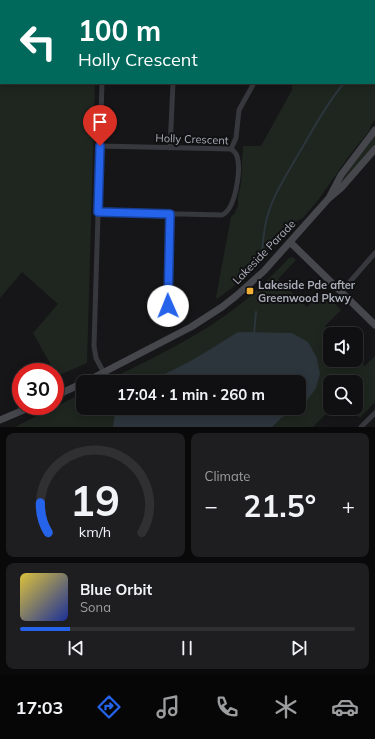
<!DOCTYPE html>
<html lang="en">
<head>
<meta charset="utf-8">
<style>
	body { margin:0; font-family:Mulish,sans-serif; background:#1e1e20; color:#f1f3f6; height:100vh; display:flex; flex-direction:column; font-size:15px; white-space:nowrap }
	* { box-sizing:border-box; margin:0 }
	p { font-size:13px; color:#9c9d9f }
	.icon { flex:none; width:22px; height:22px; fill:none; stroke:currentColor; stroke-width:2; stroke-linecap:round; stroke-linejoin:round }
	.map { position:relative; height:427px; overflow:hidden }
	.drawer { display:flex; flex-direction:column; gap:6px; padding:6px; background:#09090a; flex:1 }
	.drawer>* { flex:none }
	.top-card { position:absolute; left:0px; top:0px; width:375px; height:84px; box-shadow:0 2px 10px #0003,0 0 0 1px #303032; background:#00695c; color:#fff; overflow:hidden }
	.fabs { position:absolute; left:323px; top:327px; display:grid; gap:8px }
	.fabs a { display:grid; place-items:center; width:40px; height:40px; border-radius:8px; background:#101012; box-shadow:0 2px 10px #0003,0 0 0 1px #303032; font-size:20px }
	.speed { position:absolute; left:12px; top:363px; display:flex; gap:8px; font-size:20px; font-weight:700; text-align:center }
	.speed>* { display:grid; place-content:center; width:52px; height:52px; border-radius:50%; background:#101012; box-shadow:0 2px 10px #0003,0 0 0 1px #303032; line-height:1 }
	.speed .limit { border:6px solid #d22; background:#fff; color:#111 }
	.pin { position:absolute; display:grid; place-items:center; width:34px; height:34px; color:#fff; margin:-41px -17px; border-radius:50% 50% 50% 0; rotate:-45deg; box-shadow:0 0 4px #0007 }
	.pin .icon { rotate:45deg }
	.me { position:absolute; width:44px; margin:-22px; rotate:359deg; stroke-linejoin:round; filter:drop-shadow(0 0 3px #0008) }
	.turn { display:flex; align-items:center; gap:14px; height:84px; padding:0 12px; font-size:18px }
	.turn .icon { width:52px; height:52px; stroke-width:2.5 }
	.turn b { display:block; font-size:28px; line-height:34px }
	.big { font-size:30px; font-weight:700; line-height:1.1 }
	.drawer .tile { flex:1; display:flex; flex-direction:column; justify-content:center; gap:6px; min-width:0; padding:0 14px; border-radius:8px; background:#1e1e20 }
	.drawer .dial { align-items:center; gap:0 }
	.dial svg { height:104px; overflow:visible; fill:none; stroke:#303032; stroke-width:7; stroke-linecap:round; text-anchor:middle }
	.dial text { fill:#f1f3f6; stroke:none }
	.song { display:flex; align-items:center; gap:12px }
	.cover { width:48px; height:48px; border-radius:6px; background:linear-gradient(135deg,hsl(50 70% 55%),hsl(230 70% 35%)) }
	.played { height:4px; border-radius:2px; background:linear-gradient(90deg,#2563eb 15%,#303032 15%) }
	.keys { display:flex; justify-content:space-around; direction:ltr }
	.heat { display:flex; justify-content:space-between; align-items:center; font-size:22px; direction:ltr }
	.drawer .tiles { flex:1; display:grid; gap:6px; grid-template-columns:1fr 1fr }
	.tile:last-child { grid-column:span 2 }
	.trip { position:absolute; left:76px; top:375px; width:230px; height:40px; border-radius:8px; background:#101012; box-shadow:0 2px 10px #0003,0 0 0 1px #303032; font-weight:700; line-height:40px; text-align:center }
	.tabs { display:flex; height:64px; justify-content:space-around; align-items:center; background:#060607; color:#9c9d9f }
	.tabs .icon { width:28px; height:28px }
	.tabs .current { color:#2563eb }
	.tabs b { font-size:18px; color:#f1f3f6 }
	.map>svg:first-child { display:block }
</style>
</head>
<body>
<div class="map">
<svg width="375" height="427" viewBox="0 0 375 427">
	<rect width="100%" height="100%" fill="#161618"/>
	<path fill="#1e261f" d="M0,0H122L1,1V83H95L87,363L57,376L33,333L58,304L22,272L0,298Z
		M375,1V120L371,124L370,130L349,156L319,199L303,218L295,222L259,262L233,287L217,299L216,297L231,217L235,213L238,205V197L241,183L243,146H261L292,90V83H374Z
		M375,135V145L342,182L341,181Z
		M293,257L296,260L278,279L307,307L323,291L341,310L325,326L333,334H330V360H356V357L365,366L375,356V402L360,418L350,408H356V382H330V408H332L313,427H15L83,393V408H299V382H105C144,362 186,343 223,317C248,300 269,279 289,258Z"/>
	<path fill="#2c353c" d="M238,332L292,333L308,342L317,358L320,374L316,388L305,403L299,408V382H142C177,372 207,351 238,332Z
		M118,408H299L293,413L282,417L272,427H113L115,412Z"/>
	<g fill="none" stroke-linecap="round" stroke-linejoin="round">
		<path stroke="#2c353c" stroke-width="2" d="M374,53L375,52
			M262,253C263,239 264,225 269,211C275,191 289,171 299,153C313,130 326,104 344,83
			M254,335L256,312"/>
		<path stroke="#37383d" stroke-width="5" d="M212,0L213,1
			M298,0L299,1
			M129,1L130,0
			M369,1L371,0
			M102,83L94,346L96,358L104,373
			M170,148L173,83
			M231,149L236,138L239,110L254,83
			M98,212L222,215C236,209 241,169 237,156C236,153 234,151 231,149L100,146
			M170,214L168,300L171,312
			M341,292L375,253
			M361,427L375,413"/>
		<path stroke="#45474d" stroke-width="7" d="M330,196L341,175L375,130
			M290,242L375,325
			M85,382L191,327L222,307L236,296L264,271L329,198L342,187L375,149
			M55,396L83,383
			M0,420L33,406"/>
	</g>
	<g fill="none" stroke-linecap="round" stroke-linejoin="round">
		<defs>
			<path id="route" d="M100,146L98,212L170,214L168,306"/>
		</defs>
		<use href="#route" stroke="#184099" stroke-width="10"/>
		<use href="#route" stroke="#2563eb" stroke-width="7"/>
	</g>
	<rect fill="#f2b134" stroke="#111113" stroke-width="1.5" x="246" y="287" width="8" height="8" rx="2"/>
	<g text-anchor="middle" stroke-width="4" stroke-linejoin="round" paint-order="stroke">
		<g font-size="11" fill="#a8adb8" stroke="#111113">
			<text transform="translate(192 139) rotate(2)" y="4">Holly Crescent</text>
			<text transform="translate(264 252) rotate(-46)" y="4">Lakeside Parade</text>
		</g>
		<g font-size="11" font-weight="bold" fill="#a8adb8" stroke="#111113" text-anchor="start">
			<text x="258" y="289">Lakeside Pde after<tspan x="258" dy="13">Greenwood Pkwy</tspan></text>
		</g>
	</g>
</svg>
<div class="fabs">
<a><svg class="icon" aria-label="sound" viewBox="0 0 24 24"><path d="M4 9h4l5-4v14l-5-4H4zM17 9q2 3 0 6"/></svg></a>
<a><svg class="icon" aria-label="search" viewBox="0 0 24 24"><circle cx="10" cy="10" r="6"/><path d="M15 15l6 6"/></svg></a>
</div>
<div class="speed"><div class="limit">30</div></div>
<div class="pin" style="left:100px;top:146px;background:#d93025"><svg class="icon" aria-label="arrive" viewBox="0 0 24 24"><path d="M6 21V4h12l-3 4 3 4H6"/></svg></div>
<svg class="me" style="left:168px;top:306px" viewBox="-20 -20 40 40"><circle r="19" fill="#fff"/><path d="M0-13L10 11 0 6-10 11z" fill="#2563eb"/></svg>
<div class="trip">17:04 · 1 min · 260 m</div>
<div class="top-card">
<div class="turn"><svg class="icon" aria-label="left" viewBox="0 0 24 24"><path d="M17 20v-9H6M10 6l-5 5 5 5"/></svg><div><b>100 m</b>Holly Crescent</div></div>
</div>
</div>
<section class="drawer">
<div class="tiles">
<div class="tile dial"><svg viewBox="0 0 100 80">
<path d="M14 69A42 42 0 1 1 86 69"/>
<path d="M14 69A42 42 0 0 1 8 46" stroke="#2563eb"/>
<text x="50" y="56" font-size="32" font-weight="700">19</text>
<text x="50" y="72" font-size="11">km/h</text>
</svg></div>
<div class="tile"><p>Climate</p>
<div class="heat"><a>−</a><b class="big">21.5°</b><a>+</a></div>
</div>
<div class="tile">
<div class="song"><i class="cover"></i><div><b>Blue Orbit</b><p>Sona</p></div></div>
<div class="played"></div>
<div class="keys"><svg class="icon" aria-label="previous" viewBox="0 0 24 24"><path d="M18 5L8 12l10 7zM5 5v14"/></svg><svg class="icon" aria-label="pause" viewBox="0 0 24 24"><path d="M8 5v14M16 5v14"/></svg><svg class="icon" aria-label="next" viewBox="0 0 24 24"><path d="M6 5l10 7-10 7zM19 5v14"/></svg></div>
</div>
</div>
</section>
<nav class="tabs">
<b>17:03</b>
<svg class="icon current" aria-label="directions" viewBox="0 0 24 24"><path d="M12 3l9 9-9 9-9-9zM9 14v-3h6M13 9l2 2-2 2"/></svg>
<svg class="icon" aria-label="music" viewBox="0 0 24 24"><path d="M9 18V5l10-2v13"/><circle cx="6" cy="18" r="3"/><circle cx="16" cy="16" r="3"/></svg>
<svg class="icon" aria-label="phone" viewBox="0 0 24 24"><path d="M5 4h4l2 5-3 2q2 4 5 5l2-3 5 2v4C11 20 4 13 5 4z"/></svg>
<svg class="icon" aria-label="climate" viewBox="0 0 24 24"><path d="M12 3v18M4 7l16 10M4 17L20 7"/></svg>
<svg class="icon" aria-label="car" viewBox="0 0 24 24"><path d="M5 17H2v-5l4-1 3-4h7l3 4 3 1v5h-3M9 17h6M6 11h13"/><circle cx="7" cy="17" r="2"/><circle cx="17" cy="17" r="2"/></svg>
</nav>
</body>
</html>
